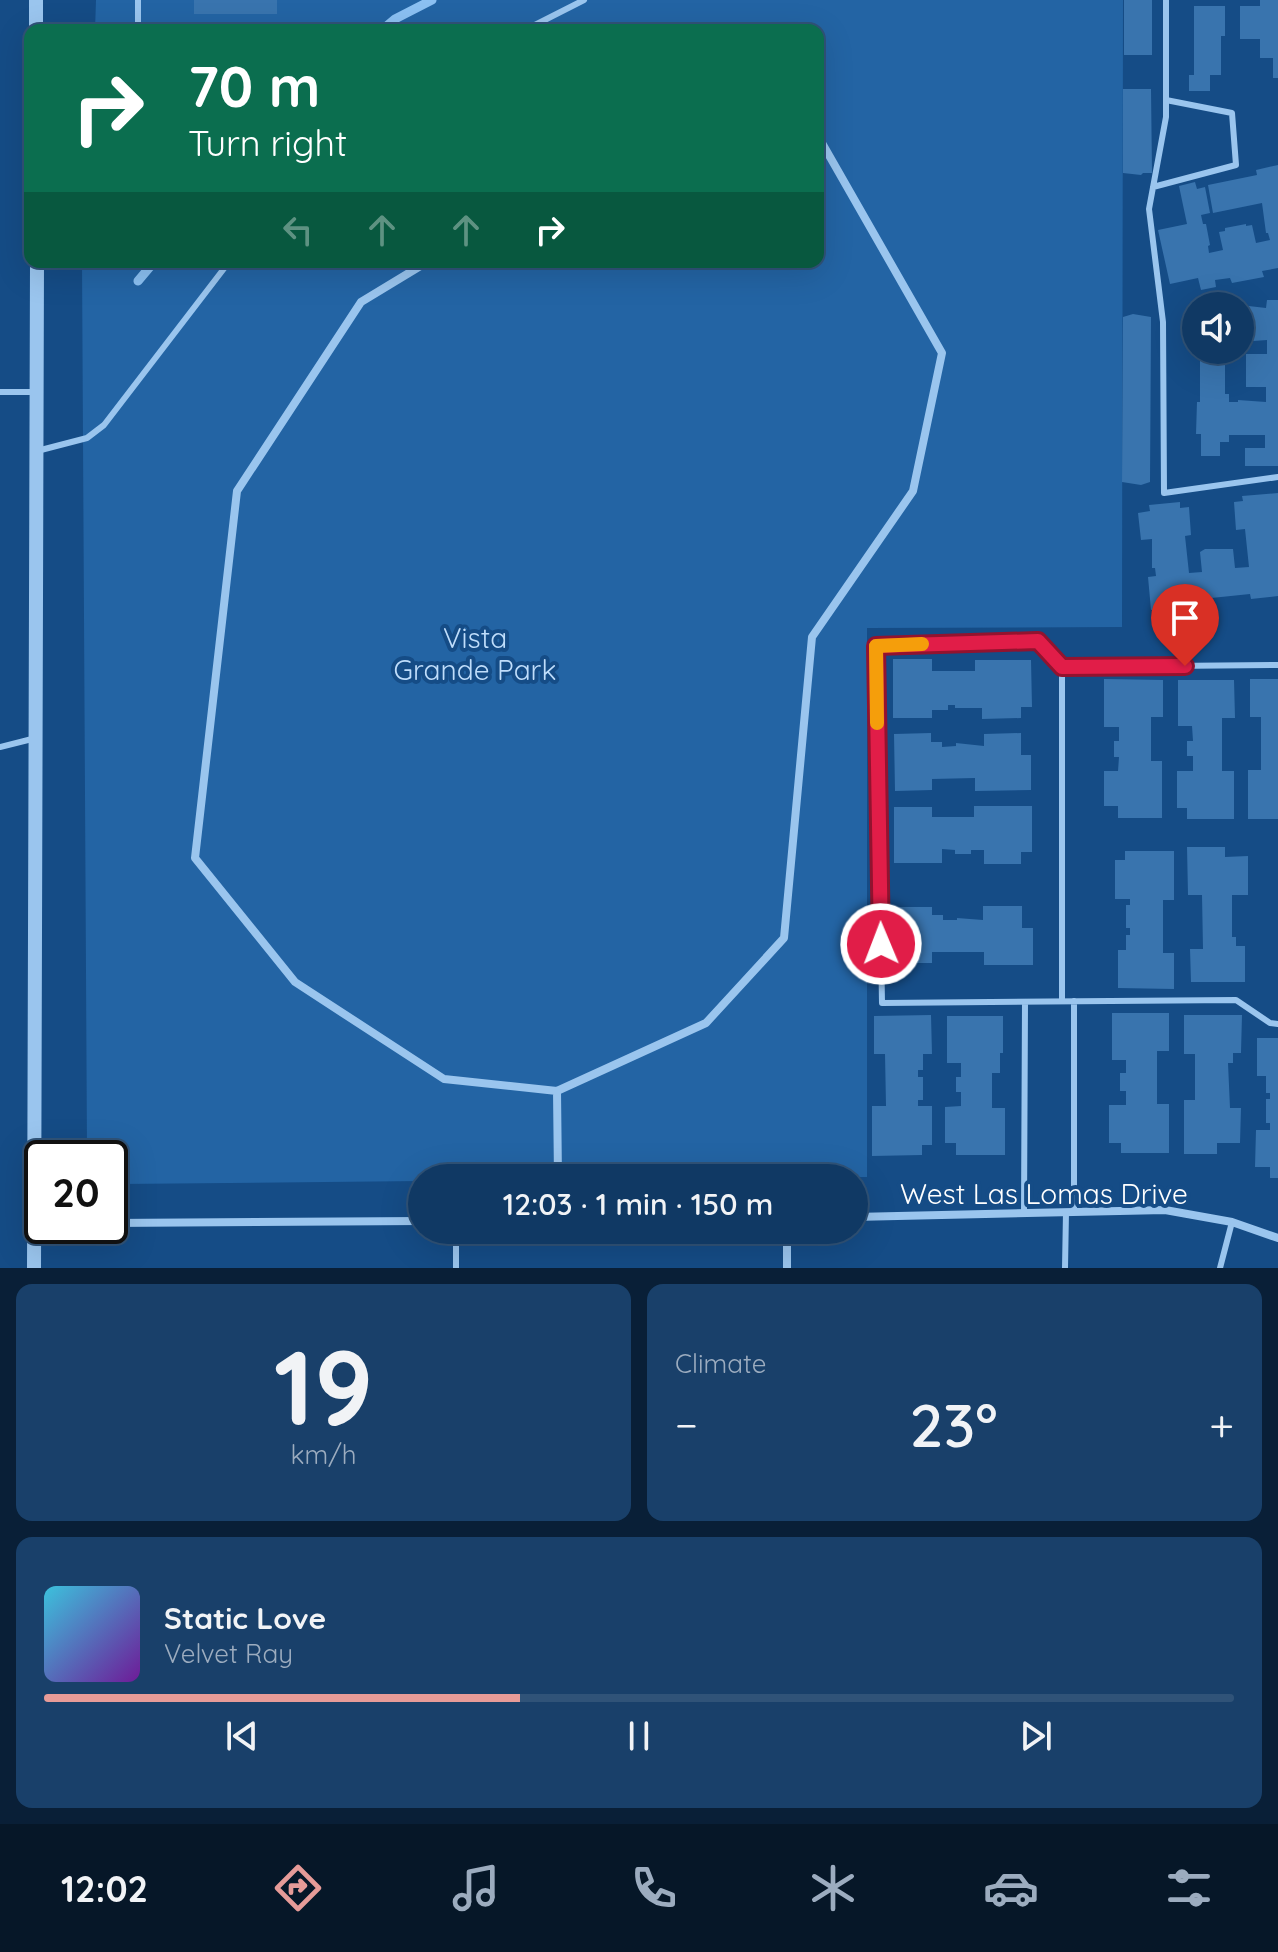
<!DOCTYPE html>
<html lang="en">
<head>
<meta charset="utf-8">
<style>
	body { margin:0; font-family:Quicksand,sans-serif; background:#19406a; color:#f1f3f6; height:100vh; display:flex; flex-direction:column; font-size:30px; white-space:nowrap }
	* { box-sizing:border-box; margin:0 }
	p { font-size:26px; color:#9cacbf }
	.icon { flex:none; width:44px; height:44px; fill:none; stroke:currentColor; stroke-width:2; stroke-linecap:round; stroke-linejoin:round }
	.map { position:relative; height:1268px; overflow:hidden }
	.side { display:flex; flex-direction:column; gap:16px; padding:16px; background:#091f37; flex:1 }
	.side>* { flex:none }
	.hud { position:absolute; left:24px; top:24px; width:800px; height:244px; border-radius:16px; box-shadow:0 8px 32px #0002,0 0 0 2px #305378; background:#0b6e4f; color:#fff; overflow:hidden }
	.fabs { position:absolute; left:1182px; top:292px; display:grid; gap:16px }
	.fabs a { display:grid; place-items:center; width:72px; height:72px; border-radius:50%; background:#103964; box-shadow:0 8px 32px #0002,0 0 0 2px #305378; font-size:40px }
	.speed { position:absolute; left:24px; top:1140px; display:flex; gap:16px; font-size:40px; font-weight:700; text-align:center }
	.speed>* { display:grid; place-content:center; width:104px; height:104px; border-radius:50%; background:#103964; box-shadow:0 8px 32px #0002,0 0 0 2px #305378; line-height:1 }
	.speed .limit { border:4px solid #111; border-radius:12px; background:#fff; color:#111 }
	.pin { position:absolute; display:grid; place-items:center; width:68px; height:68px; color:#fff; margin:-82px -34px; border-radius:50% 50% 50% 0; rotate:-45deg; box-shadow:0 0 8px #0007 }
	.pin .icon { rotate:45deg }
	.me { position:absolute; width:88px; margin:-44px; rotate:359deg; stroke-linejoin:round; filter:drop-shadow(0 0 6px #0008) }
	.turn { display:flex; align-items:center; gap:28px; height:168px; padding:0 32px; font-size:36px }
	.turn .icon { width:104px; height:104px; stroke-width:2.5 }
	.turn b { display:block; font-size:56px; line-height:68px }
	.lanes { display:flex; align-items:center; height:76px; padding:0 32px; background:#0003; justify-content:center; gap:40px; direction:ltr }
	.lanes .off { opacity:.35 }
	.big { font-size:60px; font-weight:600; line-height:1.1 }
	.side .card { flex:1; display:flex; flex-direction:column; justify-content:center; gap:12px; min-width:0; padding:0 28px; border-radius:16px; background:#19406a }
	.side .dial { align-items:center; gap:0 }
	.dial b { font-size:104px; line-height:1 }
	.song { display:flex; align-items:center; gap:24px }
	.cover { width:96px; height:96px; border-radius:12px; background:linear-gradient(135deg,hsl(190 70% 55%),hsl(280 70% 35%)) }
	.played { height:8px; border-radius:4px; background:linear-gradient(90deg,#e69b98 40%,#305378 40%) }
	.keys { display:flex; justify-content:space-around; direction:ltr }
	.heat { display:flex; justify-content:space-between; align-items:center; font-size:44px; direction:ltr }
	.side .tiles { flex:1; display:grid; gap:16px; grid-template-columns:1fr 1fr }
	.card:last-child { grid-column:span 2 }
	.trip { position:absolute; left:408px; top:1164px; width:460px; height:80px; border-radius:40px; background:#103964; box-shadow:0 8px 32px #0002,0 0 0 2px #305378; font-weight:600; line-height:80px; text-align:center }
	.menu { display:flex; height:128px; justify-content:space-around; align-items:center; background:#061728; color:#9cacbf }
	.menu .icon { width:56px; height:56px }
	.menu .selected { color:#e69b98 }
	.menu b { font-size:36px; color:#f1f3f6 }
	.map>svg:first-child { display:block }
</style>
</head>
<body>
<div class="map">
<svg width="1278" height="1268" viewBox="0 0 1278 1268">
	<rect width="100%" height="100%" fill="#154c86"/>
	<path fill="#2364a4" d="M96,0H1123L1122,627L867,628V1177L422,1178V1181L120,1184L110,1181V1158H89L87,1150L82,262H818V30H95Z"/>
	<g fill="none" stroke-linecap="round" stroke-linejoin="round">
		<path stroke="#8bc0f2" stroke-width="9" d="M382,30L395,19L432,0
			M138,281L154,262"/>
	</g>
	<path fill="#3974ae" d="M194,0H277V14H194Z
		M1124,0H1152V55H1124Z
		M1260,0H1278V78H1273V58H1260V39H1240V6H1260Z
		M1194,6H1225V36H1221V75H1210V91H1189V75H1194Z
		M169,26H262V30H169Z
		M1123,89H1151L1152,173H1143L1141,175L1123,173Z
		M1278,165V268L1262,271L1264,277L1232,283L1230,278L1215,280L1216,287L1201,290L1198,278L1170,284L1158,230L1187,224L1179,186L1195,182L1197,189L1205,187L1210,213L1201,215L1203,224H1206L1210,245L1208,246L1209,253L1223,250L1219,232L1225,231V228L1246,224V226L1252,225L1256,243L1270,240L1268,233H1266L1262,203L1213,213L1208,185L1257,175L1256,170Z
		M1202,300H1230V306H1202Z
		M1267,300H1278V466H1245V448H1265V435H1229V442H1220V456H1201V434H1196L1197,402H1200V354H1225V394H1229V402H1238V400L1266,402V387H1246V354H1267V340L1240,342V305L1266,308Z
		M1133,314L1151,317L1150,482L1141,485L1122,482L1123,317Z
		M1278,493V596L1251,599L1250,594L1192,600L1193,605L1151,610L1148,577L1156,576L1155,568H1152V539L1141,540L1138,513L1150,511L1149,505L1180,502V508L1189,507L1191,535L1185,536L1189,573L1202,572L1200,552L1205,549H1233L1235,568L1249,567L1245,529L1236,530L1234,502L1243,501L1242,496Z
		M893,659H932V671H975V660H1031L1032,707H1021V718L982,719V708H955V705H948V710H932V718H893Z
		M1104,679L1163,680V717H1151V761H1162V818H1118V806H1104V771H1118L1119,757H1114V741H1119V727H1104Z
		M1250,679H1278V819H1248V770H1261V717H1250Z
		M1178,680H1234L1235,718H1222V771H1234V819H1187V808H1177V771H1193V756H1187V741H1193L1192,726H1178Z
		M931,733V742H942V747L956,746V743L984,746V734L1021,733V755H1031V790L975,791V778L932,779V790L895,791L894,734Z
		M974,806H1032V852H1021V864H984V850H971V854H955V850L942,849V863H894V807H932V817H974Z
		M1187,847H1225V857L1248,856V895H1232V937H1236V946H1245V982H1191L1190,949H1203L1202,895H1188Z
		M1125,851H1174V900H1163V953H1174V989L1118,988V950H1126V935H1130V928H1126V905H1130V899H1115V860H1125Z
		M983,906H1022V928H1033V965H984V952H932V963H896L895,907H932V915H943V920H957V918L983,920Z
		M1112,1013H1169V1051H1157V1104H1169V1153H1121V1143H1109V1105H1126V1091H1120V1073H1126V1060H1112Z
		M931,1015L932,1054H923V1070H918V1077H923V1100H918V1106H932V1145H922V1155L872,1156V1106H886L885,1054H874V1016Z
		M1184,1015H1242L1241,1053H1233V1063H1228L1230,1108H1241L1240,1143H1217V1154H1184V1100H1195V1054H1184Z
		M947,1016H1003V1053H1000V1073H992V1108H1005V1155H956V1143H945V1107L961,1106V1092H956V1077H961V1063H947Z
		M1257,1038H1278V1178H1270V1167H1255L1256,1130H1270V1123H1266V1099H1270V1093H1266V1076H1257Z"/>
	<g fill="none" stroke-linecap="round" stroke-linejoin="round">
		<path stroke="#9ac5ee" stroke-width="6" d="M138,0V30
			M1166,0V117L1149,209L1163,322L1164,493L1278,477
			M525,30L584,0
			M1153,187L1236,165L1232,113L1166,100
			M0,392H36
			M37,451L87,438L104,425L229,262
			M1278,665L1062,667L1038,641L876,646L882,1003L1236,1000L1270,1023L1278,1024
			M1062,667V1001
			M0,747L36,738
			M1074,1211V1001
			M1024,1213L1025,1002
			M456,1230V1268
			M1065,1268L1066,1212
			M1220,1268L1232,1222"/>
		<path stroke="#9ac5ee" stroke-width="8" d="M427,262L361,302L237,491L195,858L295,982L444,1079L557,1091L706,1023L784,938L812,637L913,491L942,353L818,136
			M557,1091L558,1178
			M854,1217L1165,1210L1232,1222L1278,1238
			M110,1223L422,1221
			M787,1230V1268"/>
		<path stroke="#9ac5ee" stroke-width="14" d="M36,0V30
			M34,1268L37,262"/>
	</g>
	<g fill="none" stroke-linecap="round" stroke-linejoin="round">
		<defs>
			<path id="route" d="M881,944L876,646L1038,641L1062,667L1185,666"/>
		</defs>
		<use href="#route" stroke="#92132f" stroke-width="20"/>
		<use href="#route" stroke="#e11d48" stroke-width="14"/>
		<path stroke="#f59e0b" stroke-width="14" d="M877,723L876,646L922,644"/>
	</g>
	<g text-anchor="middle" stroke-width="8" stroke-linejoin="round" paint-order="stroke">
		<g font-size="28" fill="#bfddfb" stroke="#154c86">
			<text x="475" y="648">Vista<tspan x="475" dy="32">Grande Park</tspan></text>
		</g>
		<g font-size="28" fill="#fff" stroke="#154c86">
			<text x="1044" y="1204">West Las Lomas Drive</text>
		</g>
	</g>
</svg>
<div class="fabs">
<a><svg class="icon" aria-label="sound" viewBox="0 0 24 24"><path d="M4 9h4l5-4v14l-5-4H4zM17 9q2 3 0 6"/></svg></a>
</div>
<div class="speed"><div class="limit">20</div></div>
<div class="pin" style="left:1185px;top:666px;background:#d93025"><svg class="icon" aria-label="arrive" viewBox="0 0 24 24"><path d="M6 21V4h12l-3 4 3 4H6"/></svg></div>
<svg class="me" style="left:881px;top:944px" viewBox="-20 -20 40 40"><circle r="17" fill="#e11d48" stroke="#fff" stroke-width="3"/><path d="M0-11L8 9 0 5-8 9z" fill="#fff"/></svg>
<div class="trip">12:03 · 1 min · 150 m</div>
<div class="hud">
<div class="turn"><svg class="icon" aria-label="right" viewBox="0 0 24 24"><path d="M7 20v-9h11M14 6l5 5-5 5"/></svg><div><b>70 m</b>Turn right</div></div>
<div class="lanes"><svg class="icon off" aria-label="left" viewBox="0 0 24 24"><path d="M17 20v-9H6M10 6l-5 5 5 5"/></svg><svg class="icon off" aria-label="ahead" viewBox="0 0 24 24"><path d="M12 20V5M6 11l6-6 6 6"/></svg><svg class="icon off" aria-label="ahead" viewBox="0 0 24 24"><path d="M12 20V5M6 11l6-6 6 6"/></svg><svg class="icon" aria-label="right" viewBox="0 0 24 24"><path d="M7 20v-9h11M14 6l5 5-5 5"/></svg></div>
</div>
</div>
<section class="side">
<div class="tiles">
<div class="card dial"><b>19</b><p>km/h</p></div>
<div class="card"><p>Climate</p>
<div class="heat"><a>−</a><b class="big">23°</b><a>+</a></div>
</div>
<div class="card">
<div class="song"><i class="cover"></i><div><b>Static Love</b><p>Velvet Ray</p></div></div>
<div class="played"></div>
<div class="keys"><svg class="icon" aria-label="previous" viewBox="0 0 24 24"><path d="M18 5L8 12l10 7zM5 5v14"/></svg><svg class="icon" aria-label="pause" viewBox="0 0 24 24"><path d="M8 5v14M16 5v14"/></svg><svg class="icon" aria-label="next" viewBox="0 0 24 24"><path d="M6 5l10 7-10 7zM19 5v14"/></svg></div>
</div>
</div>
</section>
<nav class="menu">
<b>12:02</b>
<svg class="icon selected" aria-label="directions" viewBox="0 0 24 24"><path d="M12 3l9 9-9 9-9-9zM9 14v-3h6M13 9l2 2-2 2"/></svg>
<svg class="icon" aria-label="music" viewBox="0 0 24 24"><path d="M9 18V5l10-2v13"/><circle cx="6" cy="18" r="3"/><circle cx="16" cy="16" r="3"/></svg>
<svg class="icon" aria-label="phone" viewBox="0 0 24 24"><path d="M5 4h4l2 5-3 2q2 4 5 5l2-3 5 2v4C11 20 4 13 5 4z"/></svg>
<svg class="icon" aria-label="climate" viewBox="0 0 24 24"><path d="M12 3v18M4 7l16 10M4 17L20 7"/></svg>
<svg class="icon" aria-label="car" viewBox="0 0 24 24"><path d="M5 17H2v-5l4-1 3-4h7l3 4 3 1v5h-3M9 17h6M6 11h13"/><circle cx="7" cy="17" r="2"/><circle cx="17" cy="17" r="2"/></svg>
<svg class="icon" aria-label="filters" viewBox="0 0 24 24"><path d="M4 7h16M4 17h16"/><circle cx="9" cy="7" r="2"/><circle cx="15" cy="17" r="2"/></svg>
</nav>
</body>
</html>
